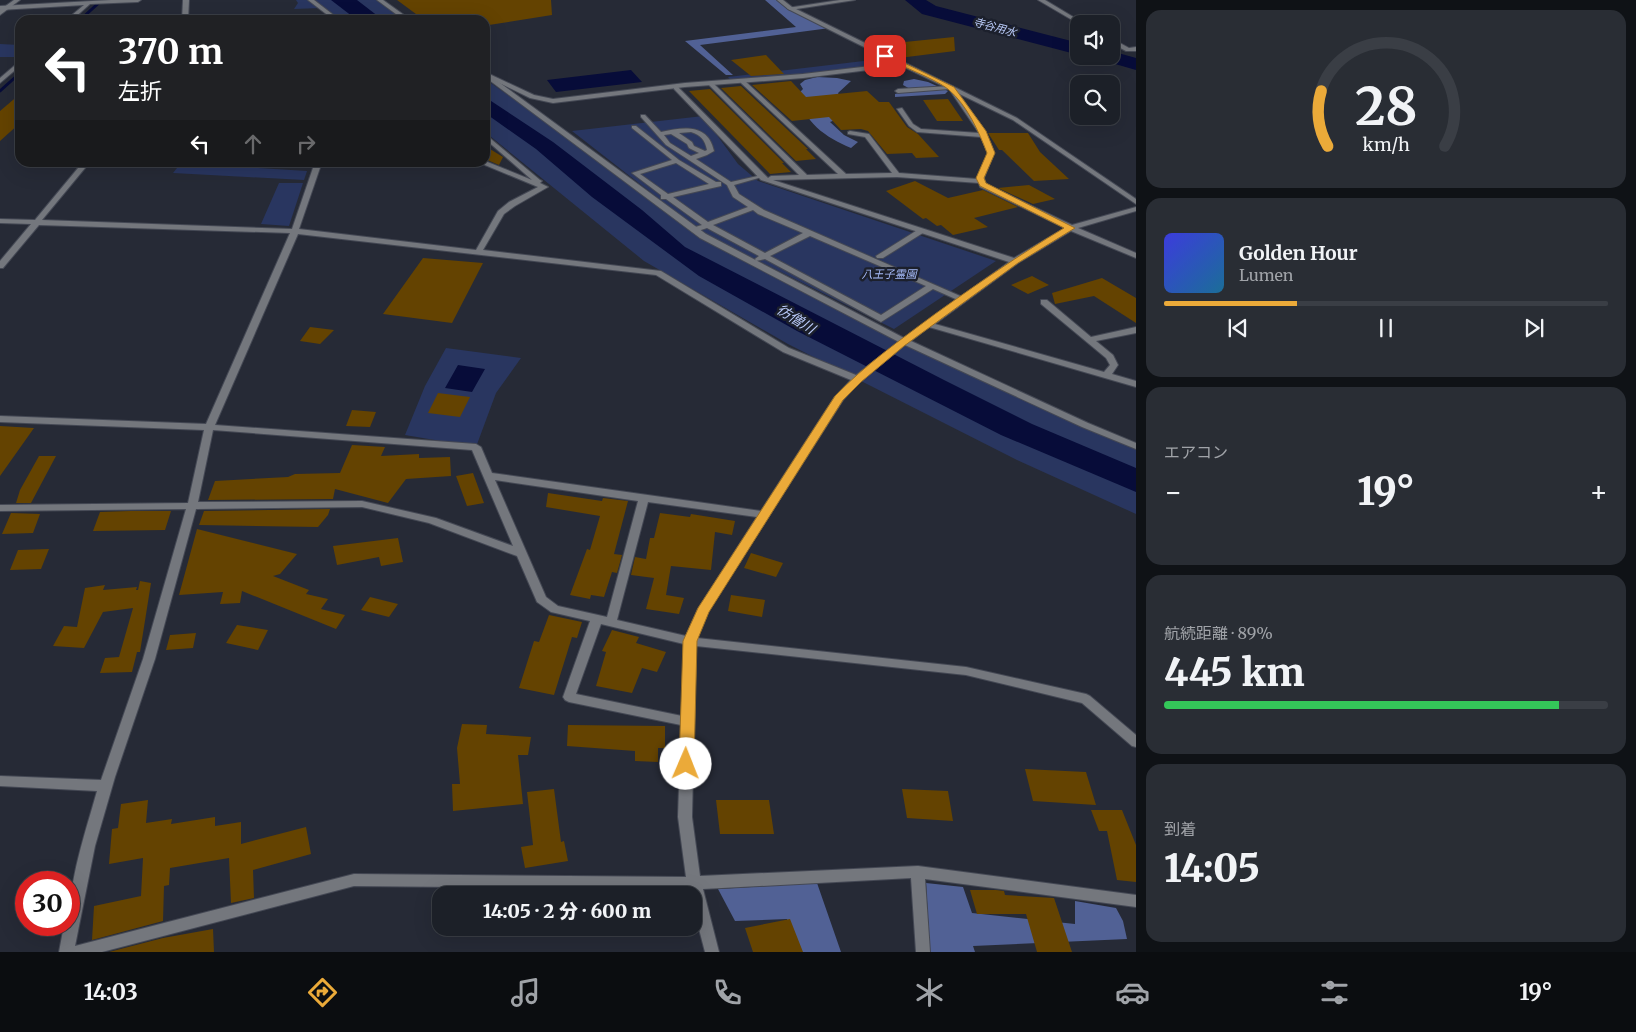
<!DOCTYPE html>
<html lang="ja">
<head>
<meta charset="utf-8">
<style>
	body { margin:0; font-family:Merriweather,"Noto Sans JP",serif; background:#292d34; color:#f1f3f6; height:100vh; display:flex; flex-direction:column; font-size:19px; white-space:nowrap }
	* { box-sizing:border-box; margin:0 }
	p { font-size:16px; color:#a0a3a8 }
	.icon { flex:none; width:28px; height:28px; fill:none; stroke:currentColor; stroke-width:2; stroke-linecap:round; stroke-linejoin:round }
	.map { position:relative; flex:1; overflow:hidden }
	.panel { display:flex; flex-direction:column; gap:10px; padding:10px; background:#0f1216; width:500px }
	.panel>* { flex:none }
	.top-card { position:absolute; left:15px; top:15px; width:475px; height:152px; border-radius:15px; box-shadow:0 5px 20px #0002,0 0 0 1px #3a3e45; background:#202124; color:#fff; overflow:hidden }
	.buttons { position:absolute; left:1070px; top:15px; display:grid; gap:10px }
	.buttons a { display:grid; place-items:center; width:50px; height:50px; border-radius:10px; background:#1c2028; box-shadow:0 5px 20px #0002,0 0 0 1px #3a3e45; font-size:25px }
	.speed { position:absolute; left:15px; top:871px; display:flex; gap:10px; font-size:25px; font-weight:700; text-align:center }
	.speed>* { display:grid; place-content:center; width:65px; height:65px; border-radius:50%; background:#1c2028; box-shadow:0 5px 20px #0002,0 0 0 1px #3a3e45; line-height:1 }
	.speed .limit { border:8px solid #d22; background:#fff; color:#111 }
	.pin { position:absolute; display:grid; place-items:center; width:42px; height:42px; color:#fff; margin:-21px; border-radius:10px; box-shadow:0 2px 8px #0006 }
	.me { position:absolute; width:55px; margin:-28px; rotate:1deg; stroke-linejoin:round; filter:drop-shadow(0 0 4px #0008) }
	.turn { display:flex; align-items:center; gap:18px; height:105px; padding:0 20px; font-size:22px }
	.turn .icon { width:65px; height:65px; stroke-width:2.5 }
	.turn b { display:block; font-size:35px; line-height:42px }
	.lanes { display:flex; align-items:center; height:48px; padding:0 20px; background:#0003; justify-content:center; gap:25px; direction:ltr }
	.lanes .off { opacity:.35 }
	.big { font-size:38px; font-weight:800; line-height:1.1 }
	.panel .tile { flex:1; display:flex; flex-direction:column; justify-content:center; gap:8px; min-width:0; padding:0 18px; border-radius:15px; background:#292d34 }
	.panel .dial { align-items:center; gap:0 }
	.dial svg { height:130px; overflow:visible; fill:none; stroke:#3a3e45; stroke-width:7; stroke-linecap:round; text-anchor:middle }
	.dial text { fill:#f1f3f6; stroke:none }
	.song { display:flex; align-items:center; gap:15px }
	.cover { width:60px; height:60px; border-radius:8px; background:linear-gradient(135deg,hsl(240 70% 55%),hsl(200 70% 35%)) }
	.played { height:5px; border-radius:2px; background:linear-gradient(90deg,#ebaa39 30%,#3a3e45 30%) }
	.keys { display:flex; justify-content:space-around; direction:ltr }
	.heat { display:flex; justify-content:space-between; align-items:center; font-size:28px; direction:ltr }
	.charge { height:8px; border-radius:4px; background:linear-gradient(90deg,#34c759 89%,#3a3e45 0) }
	.trip { position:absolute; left:432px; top:886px; width:270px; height:50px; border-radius:15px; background:#1c2028; box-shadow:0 5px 20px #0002,0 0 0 1px #3a3e45; font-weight:800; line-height:50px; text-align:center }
	.dock { display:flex; height:80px; justify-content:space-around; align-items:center; background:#0b0d10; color:#a0a3a8 }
	.dock .icon { width:35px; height:35px }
	.dock .active { color:#ebaa39 }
	.dock b { font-size:22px; color:#f1f3f6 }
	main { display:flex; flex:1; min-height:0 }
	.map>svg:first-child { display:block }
</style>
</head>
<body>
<main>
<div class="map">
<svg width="1136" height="952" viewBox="0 0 1136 952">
	<rect width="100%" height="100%" fill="#262a36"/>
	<path fill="#293660" d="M296,0H376L404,20H337L321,8L294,9L298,3Z
		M0,44L20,45V53L15,57H0Z
		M889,58L901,64L809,75L731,81L728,77Z
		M485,79L690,223L572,131L703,116L738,164L758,181L996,261L894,329L731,247L851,316L1049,409L1136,444V514L1017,460L788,344L644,261L485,132Z
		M181,163L307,171L304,180L173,173Z
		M279,183H303L289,226L261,224Z
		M446,348L521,358L496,393L476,447L405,435L425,386Z"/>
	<path fill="#516195" d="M765,0H780L790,8L830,28L700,45L733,75H726L685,41L796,27Z
		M817,77L837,78L851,81L838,93L848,115L830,122L844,135L858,142L851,148C826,137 802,123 800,92L803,89L800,84L805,80Z
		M914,79L928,82L948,91L945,94L895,97V94L912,90L903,85L904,81Z
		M817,883L841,952H800L795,945L787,919L735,921L718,889Z
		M926,883L963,887L972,913L1075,924V901L1116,908L1123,921L1127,939L973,946L975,952H930Z"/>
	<path fill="#070c39" d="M331,0H357L383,20H357Z
		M631,70L642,82L556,92L547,80Z
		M485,97L553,142L642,210L685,247L944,380L1032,424L1136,468V492L1001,435L797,331L699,276L592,197L536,149L485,113Z
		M458,365L485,369L472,392L445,388Z"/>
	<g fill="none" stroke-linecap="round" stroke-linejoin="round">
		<path stroke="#070c39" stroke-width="3" d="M80,20L102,0
			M0,91L20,73"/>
		<path fill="#070c39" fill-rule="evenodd" d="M905,0H926L936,6L1079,43V55L922,14Z
			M1111,51L1136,58V70L1101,60L1098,56H1111Z"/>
	</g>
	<path fill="#644301" d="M397,0H551L552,15L489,25L485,20H416V14Z
		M954,37L955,51L899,58L875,45Z
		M766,55L784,74L751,76L731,60Z
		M791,81L806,97L867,91L879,102H889L907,127L918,134L939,157L916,158L912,153L887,154L868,131L861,129L841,130L829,117L792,121L752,85Z
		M741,86L808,149H806L816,159L796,161L721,88Z
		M710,89L784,163H782L791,172L770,174L689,91Z
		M20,94V123L0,141V111Z
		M948,99L963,121H937L923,100Z
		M988,133H1028L1040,152L1069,179L1034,181L1002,150H999Z
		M485,146L503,157L499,165L485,159Z
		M915,181L948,198L983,190L1018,207L974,218L988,227L953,235L941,225L937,226L926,218L923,219L886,191Z
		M1029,185L1055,199L1033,204L998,188Z
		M423,258L483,263L452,323L383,314Z
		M1032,276L1049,285L1028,294L1011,285Z
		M1102,278L1136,298V323L1094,296L1055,304L1052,293Z
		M310,327L334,330L320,344L300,341Z
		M438,393L470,397L460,417L428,413Z
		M352,410L376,412L370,427L346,426Z
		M0,426L34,428L0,476Z
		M352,445L385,447L381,456L419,454V458L450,457L451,476L406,479L388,503L335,489L333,499L208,500L215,481L288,477L295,474L340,473Z
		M39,456H56L31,503H16L20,490Z
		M473,473L484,503L467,506L456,476Z
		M548,493L602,501L603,498L628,501L614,554L622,555L617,573L612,572L604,597L591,595L590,599L570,595L587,549L590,550L600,516L546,507Z
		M330,509L328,515L318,527L199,525L204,511Z
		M130,511H171L165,530L93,531L100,512Z
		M11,513L40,514L33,533L2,534Z
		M660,513L690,517L691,514L735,521L732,535L715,532L711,570L671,566L666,595L684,598L679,614L646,609L654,578L631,575L635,557L646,559L650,538H654Z
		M197,529L297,554L280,574L273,576L309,590L306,594L328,599L321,609L345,615L336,629L242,591L240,603L220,604L223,592L179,595Z
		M398,538L403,562L381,566L379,557L337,565L333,546Z
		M49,549L41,569L10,570L18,550Z
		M751,553L783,563L776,577L744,568Z
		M140,581L151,583L140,652H137L132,672L100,673L105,658L119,657L133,608L103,612L84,648L53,646L64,626L77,627L85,588L105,585L103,590L137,587L136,590H138Z
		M731,595L765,600L762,617L728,611Z
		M370,597L398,604L389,617L361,610Z
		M549,615L582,622L577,638L572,637L554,695L519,688L534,641L539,642Z
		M237,625L268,630L258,650L226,643Z
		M612,630L639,637L636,643L666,652L657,672L642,668L632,693L596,686L606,652L602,651Z
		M196,633L193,648L166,650L170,635Z
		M462,724L487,725L486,734L531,737L528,755H518L523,804L453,811L452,784H460L457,748Z
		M568,725L665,726V748H658V762L635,761V751L567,746Z
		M1025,769L1086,772L1096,805L1033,801Z
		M554,789L561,842L564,841L568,861L525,868L521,847L533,845L527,792Z
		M902,789L948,791L953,821L907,818Z
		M148,800L146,823L172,819L171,824L215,817V826L241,822V844L306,827L311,854L253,870L254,898L231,903L229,858L170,868L169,885L164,886L163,921L92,940L94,906L141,896L143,858L109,864L112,829L118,828L121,804Z
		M716,800H769L774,834H720Z
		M1091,810H1122L1136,845V882L1117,880L1107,831H1099Z
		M970,890H996L1004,891L1005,895L1054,898L1072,952H1037L1026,914H977Z
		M790,919L803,952H753L745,928Z
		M213,929L214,952H109L163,938Z"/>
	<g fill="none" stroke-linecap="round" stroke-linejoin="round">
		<defs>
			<path id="service" d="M641,115H645L661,132C683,127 708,123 714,151L707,155L696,159L731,182L762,175V177L734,185L739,194L764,210L967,299L963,301H960L933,289L881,322L765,259L756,261L755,259L759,256L707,228L695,232H692V228L702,225L666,199H661V195L632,173L672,160L632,128V126H636L679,160L716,182H721V186L673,197L708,222L748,207L733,197L727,185L666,145L641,117ZM691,132C701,135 705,140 707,150L705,151L694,146L692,142L679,133ZM671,134L687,144L689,148L699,153L691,156L670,143L664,135ZM676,163L709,184L668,194L640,174ZM753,210L758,214L803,233L765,253L713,225ZM810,236L926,286L881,315L770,256Z
				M919,229H922L926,231L883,258H877L876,256Z"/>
			<path id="minor" d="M14,0H20L0,15V10Z
				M183,0H189L188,20H182Z
				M308,0H314L340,20H334Z
				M840,0H855L790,10L787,8Z
				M1038,0H1045L1085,24H1079Z
				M1111,38L1129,48L1136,47V51H1126L1111,43Z
				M485,72L706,234L904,338L1009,262L761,180L674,89V87H678L768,178L771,176L799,175L708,84V82H712L807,175L838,174L741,83V81H745L846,174L892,173L865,137L848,134V132L850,131L869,134L899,173L977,179L988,153L981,137L917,132L909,126L897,109L902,108L913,124L921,129L979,133L949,89L898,93L895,91L898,89L951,86L954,87L985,131L994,153L984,178L986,184L1072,225L1136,207V211L1078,228L1136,253V258L1071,231L1018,263L935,324L1104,372L1110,365L1106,358L1041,304V300H1047L1091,337L1136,327V333L1096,341L1113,355L1118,365L1112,374L1136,381V387L929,327L911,341L1088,423L1136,443V449L1082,427L905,345L860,381L843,400L707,613L697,638L966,667L1086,694L1090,696L1136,735V747L1132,746L1082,703L966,675L696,646L692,817L700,876L918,866L1136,895V907L925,879L930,952H916L911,878L703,889L719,952H705L694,910V895H690L689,889L354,886L102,952H59L64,925H69C69,879 85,834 97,791L0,786V776L101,780L143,659L186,509L0,511V505L188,503L204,430L0,422V416L206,424L290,233L39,225L3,268H0V261L31,224L0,223V219L35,220L83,162H90L42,220L292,229L315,162H322L299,229L476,250L498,211L509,202L538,187L480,163L485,162V161L532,180L485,139V134L540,180L542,181L540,183L548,187L515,206L504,214L483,250L661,271L789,348L856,375L899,342L700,238L485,77ZM897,177L979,183L980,187L1065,228L1014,258L773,180ZM298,234L656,275L783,352L851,380L834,398L761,511L492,473L481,447L476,444L215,425ZM213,430L472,450L513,546L436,518L362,501L198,502ZM495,480L638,501L607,617L558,606L546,597ZM648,502L757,517L698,609L686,636L617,620ZM362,507L429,523L517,556L537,602L551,612L590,621L563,697L565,700L569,702L681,725L678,817L686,877L354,874L75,946L95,846L115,777L155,659L196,509ZM601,624L684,644L682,716L576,694Z"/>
			<path id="tertiary" d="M111,0H141L138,2L90,4L72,20H66L84,5L0,10V6Z
				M377,0H383L411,20H404Z
				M777,0H783L792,7L1017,118L1136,199V204L1013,120L902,66L803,78L685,87L553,103L530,98L485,76V72L534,95L553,99L685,83L803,74L896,63L788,9Z
				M20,61V66L0,83V78Z"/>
		</defs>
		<use href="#service" stroke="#444854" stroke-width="2"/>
		<use href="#minor" stroke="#444854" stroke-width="2"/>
		<use href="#tertiary" stroke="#444854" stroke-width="2"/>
		<use href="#service" fill="#74777d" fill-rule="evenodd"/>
		<use href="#minor" fill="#74777d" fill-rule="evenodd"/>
		<use href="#tertiary" fill="#74777d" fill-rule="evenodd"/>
	</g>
	<path fill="#ebaa39" stroke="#996e25" d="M883,55H888L954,87L986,131L995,153L984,178L986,183L1075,228L1018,263L904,346L861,382L843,400L709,612L697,641L694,764L692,768H681L679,764L683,641L698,608L835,396C865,365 900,340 935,314C977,284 1019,255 1064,228L980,186L976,178L987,153C979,132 967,105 949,90C938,80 899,65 883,58Z"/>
	<g text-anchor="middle" stroke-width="5" stroke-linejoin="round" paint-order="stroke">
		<g font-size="11" font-style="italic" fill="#bbccfb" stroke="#1c202c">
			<text transform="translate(995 27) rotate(15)" y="4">寺谷用水</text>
		</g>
		<g font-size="11" font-style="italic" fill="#a7bcfb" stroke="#1c202c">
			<text x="889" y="278">八王子霊園</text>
		</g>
		<g font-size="14" font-style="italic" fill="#bbccfb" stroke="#1c202c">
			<text transform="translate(796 319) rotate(32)" y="5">彷僧川</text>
		</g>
	</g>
</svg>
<div class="buttons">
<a><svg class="icon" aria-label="sound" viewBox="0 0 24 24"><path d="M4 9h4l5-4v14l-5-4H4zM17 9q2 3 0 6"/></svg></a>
<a><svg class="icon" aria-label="search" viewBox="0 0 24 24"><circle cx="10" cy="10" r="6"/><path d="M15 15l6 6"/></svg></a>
</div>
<div class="speed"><div class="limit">30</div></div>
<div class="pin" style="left:885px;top:56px;background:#d93025"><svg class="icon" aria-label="arrive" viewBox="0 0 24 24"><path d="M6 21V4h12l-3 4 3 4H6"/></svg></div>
<svg class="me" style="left:686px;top:764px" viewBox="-20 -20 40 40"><circle r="19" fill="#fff"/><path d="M0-13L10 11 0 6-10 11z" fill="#ebaa39"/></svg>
<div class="trip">14:05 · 2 分 · 600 m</div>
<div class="top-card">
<div class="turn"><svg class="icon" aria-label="left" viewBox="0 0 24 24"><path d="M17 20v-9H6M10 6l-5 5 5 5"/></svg><div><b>370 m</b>左折</div></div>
<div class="lanes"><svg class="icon" aria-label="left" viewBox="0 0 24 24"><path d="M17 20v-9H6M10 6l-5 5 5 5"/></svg><svg class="icon off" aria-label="ahead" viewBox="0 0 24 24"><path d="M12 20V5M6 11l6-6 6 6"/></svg><svg class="icon off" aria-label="right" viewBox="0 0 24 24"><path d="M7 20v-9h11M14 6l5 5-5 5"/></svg></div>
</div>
</div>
<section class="panel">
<div class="tile dial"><svg viewBox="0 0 100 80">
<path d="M14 69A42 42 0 1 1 86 69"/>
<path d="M14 69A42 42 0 0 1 10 35" stroke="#ebaa39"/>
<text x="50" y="56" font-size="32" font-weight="700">28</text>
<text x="50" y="72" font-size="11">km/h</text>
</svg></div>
<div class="tile">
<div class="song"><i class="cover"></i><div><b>Golden Hour</b><p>Lumen</p></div></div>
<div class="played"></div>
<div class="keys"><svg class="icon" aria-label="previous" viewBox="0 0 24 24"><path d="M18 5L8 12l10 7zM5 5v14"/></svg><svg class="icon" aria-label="pause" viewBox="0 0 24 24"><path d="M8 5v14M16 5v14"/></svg><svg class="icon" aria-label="next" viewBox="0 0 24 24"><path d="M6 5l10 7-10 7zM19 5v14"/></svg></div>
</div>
<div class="tile"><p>エアコン</p>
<div class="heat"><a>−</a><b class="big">19°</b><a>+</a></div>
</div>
<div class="tile"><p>航続距離 · 89%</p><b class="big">445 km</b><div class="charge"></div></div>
<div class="tile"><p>到着</p><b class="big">14:05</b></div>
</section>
</main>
<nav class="dock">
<b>14:03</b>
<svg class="icon active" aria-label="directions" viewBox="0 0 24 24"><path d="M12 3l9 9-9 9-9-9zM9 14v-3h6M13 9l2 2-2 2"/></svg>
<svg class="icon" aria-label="music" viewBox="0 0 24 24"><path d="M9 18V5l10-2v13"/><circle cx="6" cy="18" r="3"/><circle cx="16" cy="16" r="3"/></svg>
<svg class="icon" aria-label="phone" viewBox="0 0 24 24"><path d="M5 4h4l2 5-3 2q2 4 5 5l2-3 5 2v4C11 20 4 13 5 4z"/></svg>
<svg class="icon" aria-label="climate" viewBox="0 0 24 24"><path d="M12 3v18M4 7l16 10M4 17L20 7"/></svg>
<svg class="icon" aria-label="car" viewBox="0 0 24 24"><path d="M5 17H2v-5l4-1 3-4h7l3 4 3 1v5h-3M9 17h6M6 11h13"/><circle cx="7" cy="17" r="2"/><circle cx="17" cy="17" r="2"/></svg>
<svg class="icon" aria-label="filters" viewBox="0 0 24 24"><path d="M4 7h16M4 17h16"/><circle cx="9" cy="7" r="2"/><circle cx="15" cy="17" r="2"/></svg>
<b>19°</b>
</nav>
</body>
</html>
